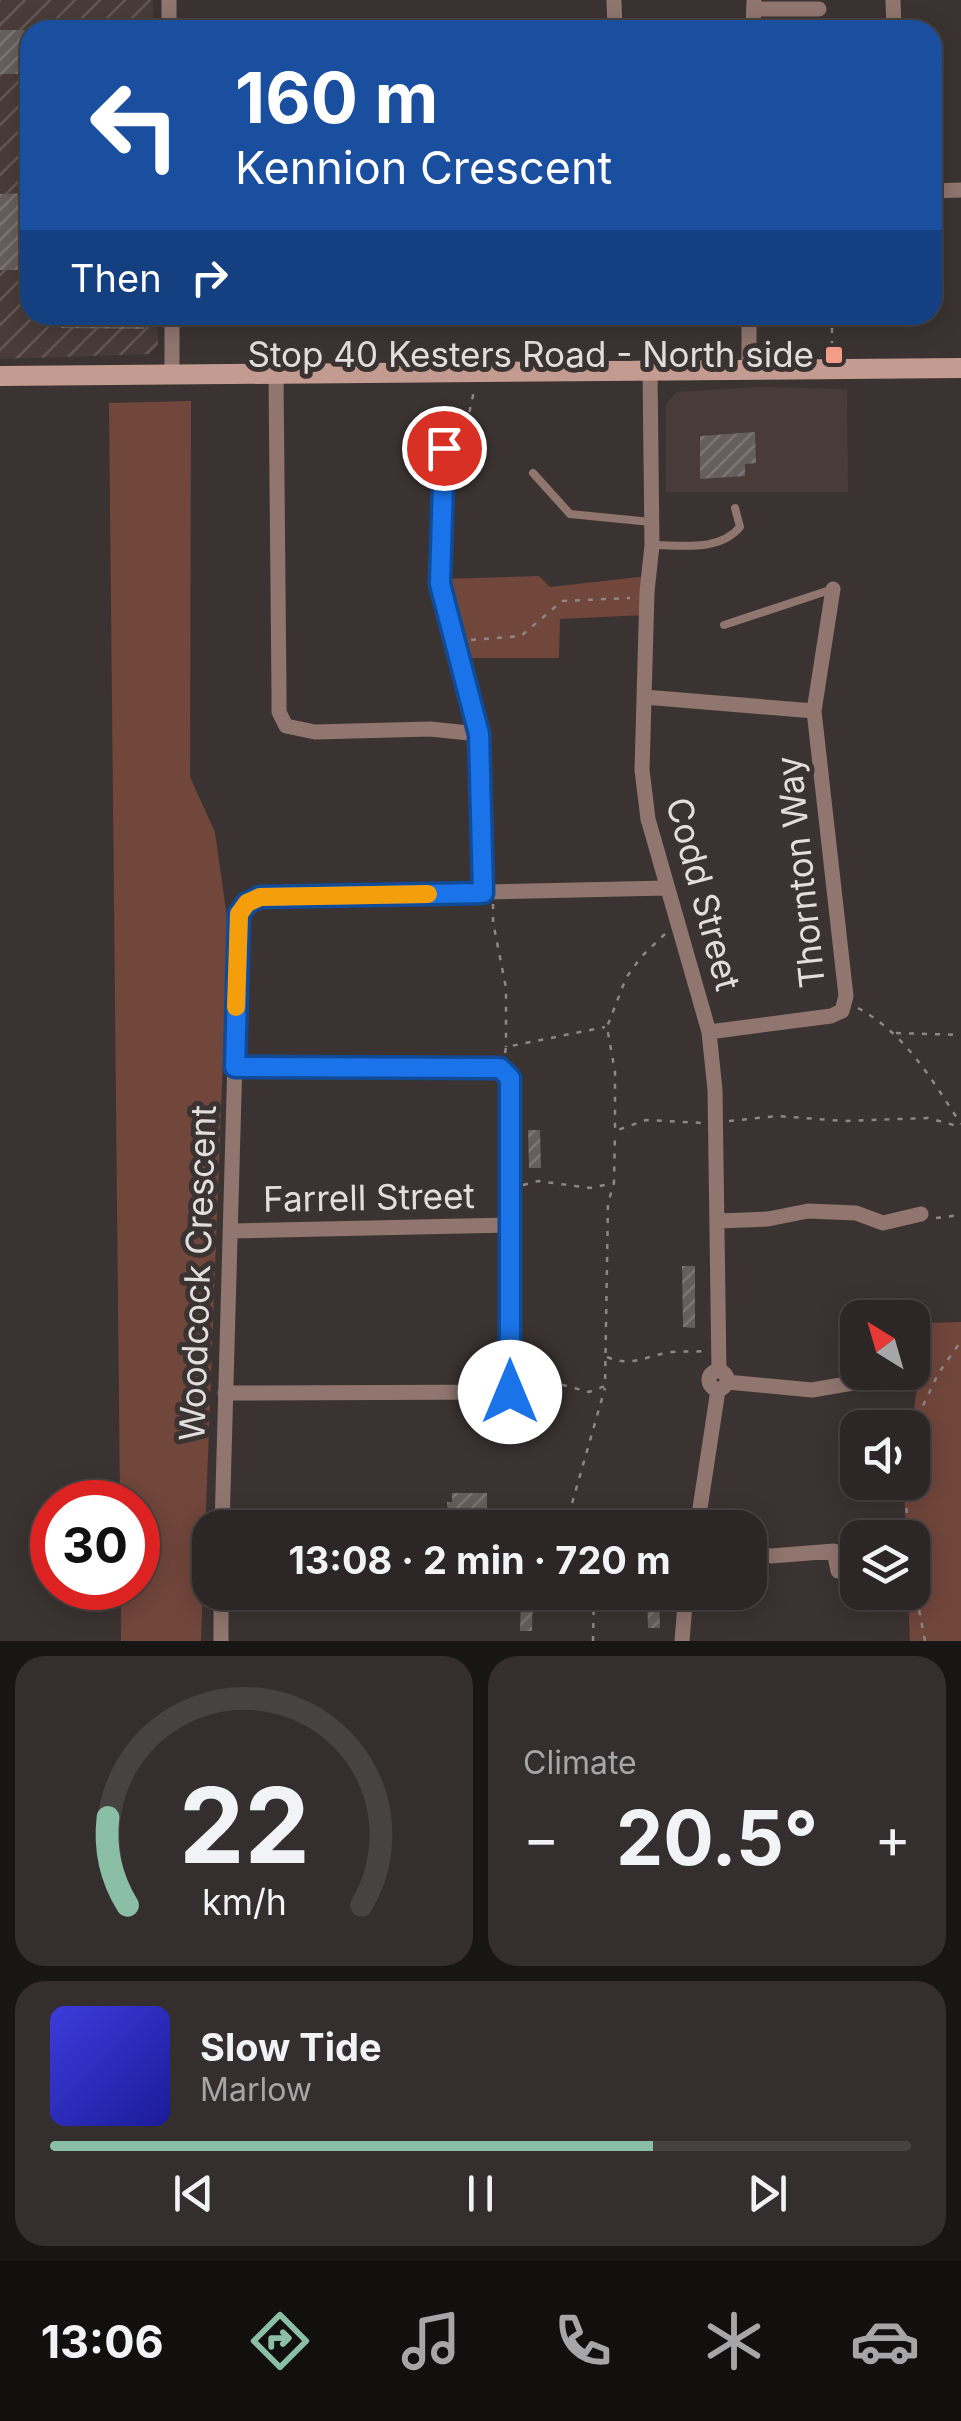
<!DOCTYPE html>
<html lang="en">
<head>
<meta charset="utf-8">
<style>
	body { margin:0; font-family:Inter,sans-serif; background:#342e2e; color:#f1f3f6; height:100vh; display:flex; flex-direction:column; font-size:38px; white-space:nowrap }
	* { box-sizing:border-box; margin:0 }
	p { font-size:32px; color:#a6a5a7 }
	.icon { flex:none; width:55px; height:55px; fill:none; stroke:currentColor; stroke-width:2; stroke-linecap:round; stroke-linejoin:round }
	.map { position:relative; height:1641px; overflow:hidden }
	.drawer { display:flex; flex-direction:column; gap:15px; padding:15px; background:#181515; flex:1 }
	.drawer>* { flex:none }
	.hud { position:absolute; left:20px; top:20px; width:922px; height:305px; border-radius:30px; box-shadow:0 5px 25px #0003,0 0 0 2px #484343; background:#1a4fa0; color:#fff; overflow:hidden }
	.needle { width:65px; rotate:323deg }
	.fabs { position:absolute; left:840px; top:1300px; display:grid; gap:20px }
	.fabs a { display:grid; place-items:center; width:90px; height:90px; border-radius:20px; background:#2c2626; box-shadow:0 5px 25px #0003,0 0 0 2px #484343; font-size:50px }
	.speed { position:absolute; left:30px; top:1480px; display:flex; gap:20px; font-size:50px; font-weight:700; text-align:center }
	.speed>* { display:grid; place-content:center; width:130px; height:130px; border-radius:50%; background:#2c2626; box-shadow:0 5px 25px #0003,0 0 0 2px #484343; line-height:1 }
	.speed .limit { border:15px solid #d22; background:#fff; color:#111 }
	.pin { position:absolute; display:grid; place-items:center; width:85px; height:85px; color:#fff; margin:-42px; border:5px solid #fff; border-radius:50%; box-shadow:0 2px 10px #0007 }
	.me { position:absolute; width:110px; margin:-55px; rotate:0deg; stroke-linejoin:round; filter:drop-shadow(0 0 8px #0008) }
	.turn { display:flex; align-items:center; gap:35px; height:210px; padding:0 50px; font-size:45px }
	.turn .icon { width:130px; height:130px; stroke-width:2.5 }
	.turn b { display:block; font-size:70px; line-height:85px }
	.then { display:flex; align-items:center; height:95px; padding:0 50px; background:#0003; gap:20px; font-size:38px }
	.big { font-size:75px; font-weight:700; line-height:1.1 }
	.drawer .tile { flex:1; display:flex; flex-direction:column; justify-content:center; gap:15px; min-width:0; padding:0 35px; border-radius:30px; background:#342e2e }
	.drawer .dial { align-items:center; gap:0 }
	.dial svg { height:260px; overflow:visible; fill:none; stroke:#484343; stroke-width:7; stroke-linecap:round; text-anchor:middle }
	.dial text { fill:#f1f3f6; stroke:none }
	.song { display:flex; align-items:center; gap:30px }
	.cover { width:120px; height:120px; border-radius:15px; background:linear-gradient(135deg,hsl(240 70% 55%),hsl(240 70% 35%)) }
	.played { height:10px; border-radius:5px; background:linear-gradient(90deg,#8abfa5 70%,#484343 70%) }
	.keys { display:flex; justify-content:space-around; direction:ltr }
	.heat { display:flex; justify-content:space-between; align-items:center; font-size:55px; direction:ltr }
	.drawer .tiles { flex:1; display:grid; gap:15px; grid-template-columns:1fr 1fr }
	.tile:last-child { grid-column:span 2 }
	.trip { position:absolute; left:192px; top:1510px; width:575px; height:100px; border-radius:30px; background:#2c2626; box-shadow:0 5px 25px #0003,0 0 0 2px #484343; font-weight:700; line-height:100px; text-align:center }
	.tab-bar { display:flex; height:160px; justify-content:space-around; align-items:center; background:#120f0f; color:#a6a5a7 }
	.tab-bar .icon { width:70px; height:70px }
	.tab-bar .current { color:#8abfa5 }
	.tab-bar b { font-size:45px; color:#f1f3f6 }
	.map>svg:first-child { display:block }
</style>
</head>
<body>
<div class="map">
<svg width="961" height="1641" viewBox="0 0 961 1641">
	<defs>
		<pattern id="industrial-furrows" width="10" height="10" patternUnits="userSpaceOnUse" patternTransform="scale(2.5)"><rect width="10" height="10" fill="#493c38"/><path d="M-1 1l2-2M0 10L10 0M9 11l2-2" fill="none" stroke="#635854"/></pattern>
		<pattern id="building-hatch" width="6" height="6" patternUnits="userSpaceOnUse" patternTransform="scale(2.5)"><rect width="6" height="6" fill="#655e5c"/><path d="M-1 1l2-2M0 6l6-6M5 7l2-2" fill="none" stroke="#7b7573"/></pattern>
	</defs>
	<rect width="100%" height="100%" fill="#3a3332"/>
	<path fill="#493c38" d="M757,387L847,389L848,492H666V404L677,392Z"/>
	<path fill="url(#industrial-furrows)" d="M0,0H153L154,30H30V315H157L158,346L149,354L0,359Z"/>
	<path fill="#71463b" d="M191,401L190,777L215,832L228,925L201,1641H121V1588H138V1502H120L109,403Z
		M539,576L550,587L648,576L646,615L560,619L559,658H459L440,579Z
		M961,1322V1641H910L908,1593L912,1592V1538L906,1537L904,1483L912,1482V1428L902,1427V1416L913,1415L927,1323Z"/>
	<path fill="url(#building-hatch)" d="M0,30H30V74H0Z
		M30,193V270H0V194Z
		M61,315H144V329L61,328Z
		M755,432L756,463L745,464V476L700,479V436Z
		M528,1130H540L541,1168H529Z
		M682,1266H695V1328L683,1327Z
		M452,1493H487V1522H453V1517H448L447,1502H452Z
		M647,1592H659L660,1628H648Z
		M521,1593H533L532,1631H520Z"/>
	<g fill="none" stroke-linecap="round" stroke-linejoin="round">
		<path stroke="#8d8786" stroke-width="2.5" stroke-dasharray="5 8" stroke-linecap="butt" d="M832,315V353
			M461,450L474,391
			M471,640L521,636L562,601L630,598
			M493,904V922L506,988V1047
			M665,934L641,957L626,978L607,1027L615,1072V1131L646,1120L703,1123
			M858,1008C907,1035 931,1079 961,1124
			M896,1033L961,1035
			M505,1053L506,1047L605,1027
			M729,1121L777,1116L844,1121L928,1118L961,1127
			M523,1185L538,1181L590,1188L614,1183L615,1133
			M936,1218L961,1215
			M607,1357C633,1368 647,1355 672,1352C684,1351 695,1352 706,1351
			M523,1384L563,1385L589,1392L605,1386L608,1203L614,1183
			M912,1429L938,1374L961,1341
			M905,1482L908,1538
			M565,1528L605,1388
			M845,1546L858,1541
			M912,1572L925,1641
			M593,1641L594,1592"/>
		<path stroke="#90766f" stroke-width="8" d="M533,473L570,514L651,522
			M652,545C682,545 719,552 740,527L735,508
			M724,625L833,589"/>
		<path stroke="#90766f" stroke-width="15" d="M169,0V30
			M614,0L615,30
			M893,0L894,30
			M754,9H819
			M753,30L754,0
			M932,191L961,190
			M172,315V374
			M749,370V315
			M650,371L652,545L647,592L642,770L648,819L709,1032L715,1090L719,1371
			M276,374L279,693V712L286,726L315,732L430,729L479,734
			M444,448L440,584L479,734L483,893
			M644,697L814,711
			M709,1032L831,1016L842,1011L846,996L814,711L833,589
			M718,1221L768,1219L808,1211L856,1213L883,1223L921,1214
			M230,1231L510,1225
			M709 1380a9 9 0 1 1 18 0a9 9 0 1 1-18 0Z
			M727,1382L812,1390L870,1380L907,1382
			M225,1393L510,1392L509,1078L501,1068L235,1067
			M222,1528L239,914L247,903L260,897L667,888
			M697,1528L718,1390
			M750,1552L771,1556L834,1551L838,1571
			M221,1641V1592
			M682,1641L686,1592"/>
		<path stroke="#c39b90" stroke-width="20" d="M0,376L961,368"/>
	</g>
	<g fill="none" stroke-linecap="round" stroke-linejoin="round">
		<defs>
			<path id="route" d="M444,448L440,584L479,734L483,893L260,897L247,903L239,914L235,1067L500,1068L510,1078V1392"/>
		</defs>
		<use href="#route" stroke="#114b97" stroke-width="25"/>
		<use href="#route" stroke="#1a73e8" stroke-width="18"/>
		<path stroke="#f59e0b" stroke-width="18" d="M236,1007L239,914L247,903L260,897L428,894"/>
	</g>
	<rect fill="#f49e88" stroke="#3a3332" stroke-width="4" x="824" y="345" width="20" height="20" rx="5"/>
	<g text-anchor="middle" stroke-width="10" stroke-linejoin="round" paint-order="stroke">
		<g font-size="35" fill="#e2dedd" stroke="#3a3332" text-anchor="end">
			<text x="814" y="367">Stop 40 Kesters Road - North side</text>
		</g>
		<g font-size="35" fill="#e2dedd" stroke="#3a3332">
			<text transform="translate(801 872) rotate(-96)" y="12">Thornton Way</text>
			<text transform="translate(703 894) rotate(75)" y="12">Codd Street</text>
			<text transform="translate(369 1198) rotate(-1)" y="12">Farrell Street</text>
			<text transform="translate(198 1273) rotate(-88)" y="12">Woodcock Crescent</text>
		</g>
	</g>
</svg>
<div class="fabs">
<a><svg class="needle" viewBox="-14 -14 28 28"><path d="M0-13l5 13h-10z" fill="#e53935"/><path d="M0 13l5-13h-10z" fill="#a6a5a7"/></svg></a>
<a><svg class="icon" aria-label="sound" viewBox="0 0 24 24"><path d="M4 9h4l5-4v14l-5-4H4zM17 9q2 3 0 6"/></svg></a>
<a><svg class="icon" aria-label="layers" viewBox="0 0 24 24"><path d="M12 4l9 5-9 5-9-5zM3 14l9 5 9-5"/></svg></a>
</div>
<div class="speed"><div class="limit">30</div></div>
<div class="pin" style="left:444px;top:448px;background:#d93025"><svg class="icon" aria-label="arrive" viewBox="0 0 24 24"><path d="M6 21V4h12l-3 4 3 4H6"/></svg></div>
<svg class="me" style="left:510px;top:1392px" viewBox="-20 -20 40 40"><circle r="19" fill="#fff"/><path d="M0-13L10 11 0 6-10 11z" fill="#1a73e8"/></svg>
<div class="trip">13:08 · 2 min · 720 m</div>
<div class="hud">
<div class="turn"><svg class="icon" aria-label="left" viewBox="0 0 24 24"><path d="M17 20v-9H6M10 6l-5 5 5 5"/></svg><div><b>160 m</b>Kennion Crescent</div></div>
<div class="then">Then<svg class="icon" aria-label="right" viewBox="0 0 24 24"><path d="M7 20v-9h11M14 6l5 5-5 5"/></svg></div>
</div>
</div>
<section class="drawer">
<div class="tiles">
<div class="tile dial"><svg viewBox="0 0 100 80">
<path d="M14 69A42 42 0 1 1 86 69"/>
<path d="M14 69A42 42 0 0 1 8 42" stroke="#8abfa5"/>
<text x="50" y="56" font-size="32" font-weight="700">22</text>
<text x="50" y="72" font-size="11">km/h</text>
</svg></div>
<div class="tile"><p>Climate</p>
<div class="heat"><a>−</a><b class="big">20.5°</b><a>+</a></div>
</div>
<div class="tile">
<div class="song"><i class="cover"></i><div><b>Slow Tide</b><p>Marlow</p></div></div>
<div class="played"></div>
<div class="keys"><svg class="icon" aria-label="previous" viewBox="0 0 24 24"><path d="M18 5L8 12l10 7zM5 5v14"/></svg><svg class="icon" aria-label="pause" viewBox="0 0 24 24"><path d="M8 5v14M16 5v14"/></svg><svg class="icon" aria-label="next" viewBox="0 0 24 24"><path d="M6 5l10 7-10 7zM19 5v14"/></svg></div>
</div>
</div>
</section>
<nav class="tab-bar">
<b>13:06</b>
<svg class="icon current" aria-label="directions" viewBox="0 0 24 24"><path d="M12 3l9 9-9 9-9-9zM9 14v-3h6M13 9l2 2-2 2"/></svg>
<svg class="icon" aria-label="music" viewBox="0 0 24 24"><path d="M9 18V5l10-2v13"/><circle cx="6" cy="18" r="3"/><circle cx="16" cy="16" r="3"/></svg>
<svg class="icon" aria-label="phone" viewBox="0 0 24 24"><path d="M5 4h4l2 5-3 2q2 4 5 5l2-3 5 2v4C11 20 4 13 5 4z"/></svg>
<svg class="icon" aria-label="climate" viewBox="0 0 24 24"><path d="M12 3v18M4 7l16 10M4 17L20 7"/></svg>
<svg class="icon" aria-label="car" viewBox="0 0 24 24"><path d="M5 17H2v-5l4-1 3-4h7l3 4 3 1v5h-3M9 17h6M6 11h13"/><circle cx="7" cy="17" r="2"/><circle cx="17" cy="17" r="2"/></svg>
</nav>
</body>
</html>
